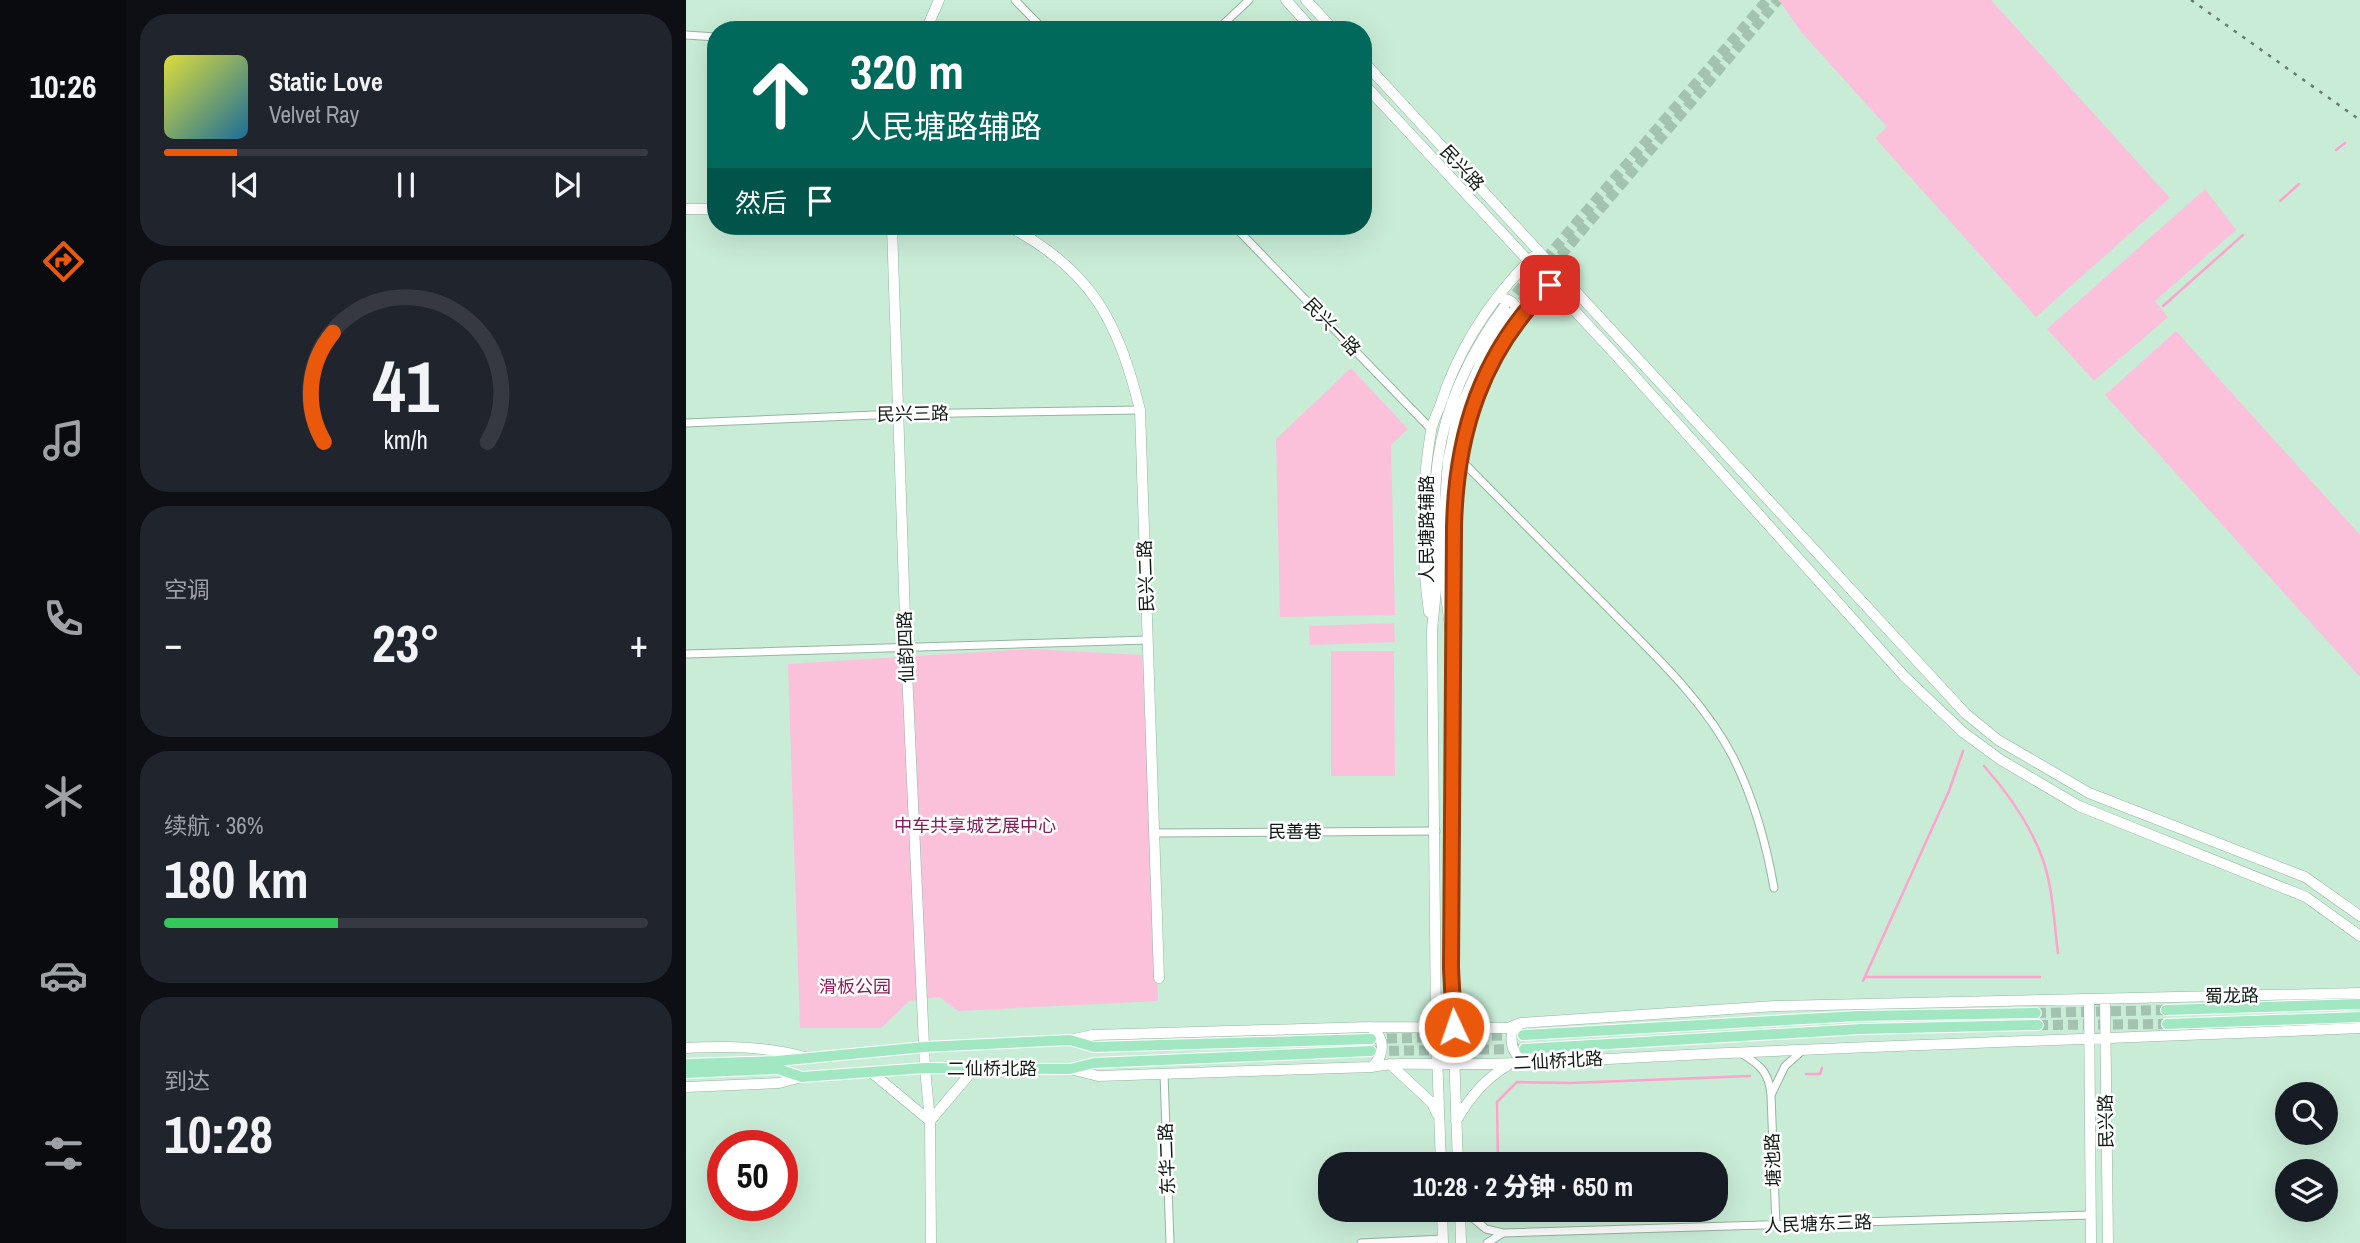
<!DOCTYPE html>
<html lang="zh">
<head>
<meta charset="utf-8">
<style>
	body { margin:0; font-family:"Archivo Narrow","Noto Sans SC",sans-serif; background:#20242c; color:#f1f3f6; height:100vh; display:flex; flex-direction:column; font-size:26px; white-space:nowrap }
	* { box-sizing:border-box; margin:0 }
	p { font-size:23px; color:#9ea1a6 }
	.icon { flex:none; width:38px; height:38px; fill:none; stroke:currentColor; stroke-width:2; stroke-linecap:round; stroke-linejoin:round }
	.map { position:relative; flex:1; overflow:hidden }
	.sheet { display:flex; flex-direction:column; gap:14px; padding:14px; background:#0d0f14; width:560px }
	.sheet>* { flex:none }
	.guide { position:absolute; left:21px; top:21px; width:665px; height:214px; border-radius:28px; box-shadow:0 7px 28px #0002; background:#00695c; color:#fff; overflow:hidden }
	.buttons { position:absolute; left:1589px; top:1082px; display:grid; gap:14px }
	.buttons a { display:grid; place-items:center; width:63px; height:63px; border-radius:50%; background:#171b24; box-shadow:0 7px 28px #0002; font-size:35px }
	.speed { position:absolute; left:21px; top:1130px; display:flex; gap:14px; font-size:35px; font-weight:700; text-align:center }
	.speed>* { display:grid; place-content:center; width:91px; height:91px; border-radius:50%; background:#171b24; box-shadow:0 7px 28px #0002; line-height:1 }
	.speed .limit { border:10px solid #d22; background:#fff; color:#111 }
	.pin { position:absolute; display:grid; place-items:center; width:60px; height:60px; color:#fff; margin:-30px; border-radius:14px; box-shadow:0 4px 10px #0006 }
	.me { position:absolute; width:77px; margin:-38px; rotate:357deg; stroke-linejoin:round; filter:drop-shadow(0 0 5px #0008) }
	.turn { display:flex; align-items:center; gap:24px; height:147px; padding:0 28px; font-size:32px }
	.turn .icon { width:91px; height:91px; stroke-width:2.5 }
	.turn b { display:block; font-size:49px; line-height:60px }
	.then { display:flex; align-items:center; height:66px; padding:0 28px; background:#0003; gap:14px; font-size:26px }
	.big { font-size:52px; font-weight:800; line-height:1.1 }
	.sheet .widget { flex:1; display:flex; flex-direction:column; justify-content:center; gap:10px; min-width:0; padding:0 24px; border-radius:28px; background:#20242c }
	.sheet .dial { align-items:center; gap:0 }
	.dial svg { height:182px; overflow:visible; fill:none; stroke:#363941; stroke-width:7; stroke-linecap:round; text-anchor:middle }
	.dial text { fill:#f1f3f6; stroke:none }
	.song { display:flex; align-items:center; gap:21px }
	.cover { width:84px; height:84px; border-radius:10px; background:linear-gradient(135deg,hsl(60 70% 55%),hsl(200 70% 35%)) }
	.played { height:7px; border-radius:4px; background:linear-gradient(90deg,#ea580c 15%,#363941 15%) }
	.keys { display:flex; justify-content:space-around; direction:ltr }
	.heat { display:flex; justify-content:space-between; align-items:center; font-size:38px; direction:ltr }
	.charge { height:10px; border-radius:5px; background:linear-gradient(90deg,#34c759 36%,#363941 0) }
	.trip { position:absolute; left:632px; top:1152px; width:410px; height:70px; border-radius:28px; background:#171b24; box-shadow:0 7px 28px #0002; font-weight:800; line-height:70px; text-align:center }
	main { display:flex; flex:1; min-height:0 }
	.tab-bar { display:flex; flex-direction:column; width:126px; justify-content:space-around; align-items:center; background:#090b0e; color:#9ea1a6 }
	.tab-bar .icon { width:49px; height:49px }
	.tab-bar .selected { color:#ea580c }
	.tab-bar b { font-size:32px; color:#f1f3f6 }
	.map>svg:first-child { display:block }
</style>
</head>
<body>
<main>
<nav class="tab-bar">
<b>10:26</b>
<svg class="icon selected" aria-label="directions" viewBox="0 0 24 24"><path d="M12 3l9 9-9 9-9-9zM9 14v-3h6M13 9l2 2-2 2"/></svg>
<svg class="icon" aria-label="music" viewBox="0 0 24 24"><path d="M9 18V5l10-2v13"/><circle cx="6" cy="18" r="3"/><circle cx="16" cy="16" r="3"/></svg>
<svg class="icon" aria-label="phone" viewBox="0 0 24 24"><path d="M5 4h4l2 5-3 2q2 4 5 5l2-3 5 2v4C11 20 4 13 5 4z"/></svg>
<svg class="icon" aria-label="climate" viewBox="0 0 24 24"><path d="M12 3v18M4 7l16 10M4 17L20 7"/></svg>
<svg class="icon" aria-label="car" viewBox="0 0 24 24"><path d="M5 17H2v-5l4-1 3-4h7l3 4 3 1v5h-3M9 17h6M6 11h13"/><circle cx="7" cy="17" r="2"/><circle cx="17" cy="17" r="2"/></svg>
<svg class="icon" aria-label="filters" viewBox="0 0 24 24"><path d="M4 7h16M4 17h16"/><circle cx="9" cy="7" r="2"/><circle cx="15" cy="17" r="2"/></svg>
</nav>
<section class="sheet">
<div class="widget">
<div class="song"><i class="cover"></i><div><b>Static Love</b><p>Velvet Ray</p></div></div>
<div class="played"></div>
<div class="keys"><svg class="icon" aria-label="previous" viewBox="0 0 24 24"><path d="M18 5L8 12l10 7zM5 5v14"/></svg><svg class="icon" aria-label="pause" viewBox="0 0 24 24"><path d="M8 5v14M16 5v14"/></svg><svg class="icon" aria-label="next" viewBox="0 0 24 24"><path d="M6 5l10 7-10 7zM19 5v14"/></svg></div>
</div>
<div class="widget dial"><svg viewBox="0 0 100 80">
<path d="M14 69A42 42 0 1 1 86 69"/>
<path d="M14 69A42 42 0 0 1 18 21" stroke="#ea580c"/>
<text x="50" y="56" font-size="32" font-weight="700">41</text>
<text x="50" y="72" font-size="11">km/h</text>
</svg></div>
<div class="widget"><p>空调</p>
<div class="heat"><a>−</a><b class="big">23°</b><a>+</a></div>
</div>
<div class="widget"><p>续航 · 36%</p><b class="big">180 km</b><div class="charge"></div></div>
<div class="widget"><p>到达</p><b class="big">10:28</b></div>
</section>
<div class="map">
<svg width="1674" height="1243" viewBox="0 0 1674 1243">
	<rect width="100%" height="100%" fill="#c9ecd7"/>
	<path fill="#fbc0da" d="M1093,0H1305L1484,198L1350,317L1189,138L1201,127L1116,33Z
		M1519,189L1550,230L1469,301L1482,317L1408,381L1361,329Z
		M1490,331L1674,535V677L1419,395Z
		M665,368L722,429L705,445L709,615L594,617L590,439Z
		M708,623L709,642L624,645L623,626Z
		M345,649L456,655L472,1001L272,1011L253,997L223,1001L195,1028H114L102,664Z
		M645,651H708L709,776H645Z"/>
	<g fill="none" stroke-linecap="round" stroke-linejoin="round">
		<path stroke="#ffa2cd" stroke-width="2.5" d="M1650,150L1659,143
			M1594,201L1613,184
			M1477,306L1557,235
			M1298,766C1322,793 1343,823 1356,857C1367,887 1368,922 1372,953
			M1179,977H1354
			M1177,981L1263,791L1277,751
			M1120,1074H1134L1136,1068
			M812,1164L811,1102L831,1082L884,1083L1064,1076"/>
		<path stroke="#a4c2b0" stroke-width="10" stroke-dasharray="10 5" stroke-linecap="butt" d="M820,305L1081,0
			M826,313L1092,0"/>
		<path stroke="#a4c2b0" stroke-width="10" stroke-dasharray="10 5" stroke-linecap="butt" d="M1350,1013L1480,1010
			M1352,1025L1481,1024
			M686,1039L834,1035
			M688,1051L836,1049"/>
		<defs>
			<path id="street" d="M329,0L358,30
				M531,30L563,0
				M0,35L30,37
				M548,226L745,429
				M343,238L352,226
				M0,423L213,414L454,410
				M775,460C823,509 872,558 921,607C966,653 1017,699 1047,757C1068,799 1080,842 1088,888
				M0,654L462,640
				M468,833L750,831
				M1053,1052C1073,1064 1083,1071 1085,1095L1099,1066L1117,1050
				M478,1074L484,1243
				M1085,1095L1090,1226
				M776,1209L800,1229L817,1233L801,1243
				M817,1233L1405,1215
				M675,1243L757,1239"/>
			<path id="secondary" d="M600,0L627,30
				M620,0L648,30
				M240,30L253,0
				M677,61L1279,713L1312,740L1403,793L1619,877L1674,916
				M677,83L928,353L1218,676L1278,733L1315,760L1393,806L1620,897L1674,936
				M0,209H30
				M206,226L220,649L239,1068L244,1121L245,1243
				M322,226C406,270 432,321 454,410L473,978
				M811,298C824,297 832,305 834,318
				M743,612C735,553 735,490 745,431C746,423 751,414 754,406C773,346 808,294 853,251
				M768,614C769,474 765,379 875,275
				M1403,999L1405,1243
				M1419,999L1422,1243
				M832,1026L826,1032C824,1048 828,1055 842,1063
				M684,1027C700,1038 699,1055 686,1067
				M384,1040L407,1035L684,1027L822,1028L835,1023L1089,1006L1674,993
				M0,1048C41,1046 79,1046 119,1057
				M704,1064L746,1103L751,1114
				M384,1069L412,1076L685,1067C719,1061 751,1065 785,1064C836,1064 887,1061 939,1058C1184,1045 1429,1039 1674,1028
				M185,1072L244,1121L288,1069
				M0,1087L93,1083L116,1077
				M770,1121C782,1100 800,1078 821,1066
				M755,1164L750,1026L746,631C747,617 749,603 750,588C751,545 746,502 752,459C760,403 785,352 818,307
				M772,1164L765,968L767,650L760,595L758,517L762,461L772,413L800,351L825,313
				M756,1209L757,1243
				M774,1209L775,1243"/>
			<path id="primary" d="M1480,1010L1674,1004
				M1481,1024L1674,1017
				M837,1035L1172,1016L1350,1013
				M838,1049L1175,1029L1352,1025
				M0,1064L91,1061L239,1047L384,1040L408,1047L685,1039
				M0,1073L92,1069L116,1077L239,1068L384,1069L408,1063L685,1051"/>
		</defs>
		<use href="#street" stroke="#94b5a0" stroke-width="9"/>
		<use href="#secondary" stroke="#94b5a0" stroke-width="11"/>
		<use href="#primary" stroke="#fff" stroke-width="12"/>
		<use href="#street" stroke="#fff" stroke-width="7"/>
		<use href="#secondary" stroke="#fff" stroke-width="10"/>
		<use href="#primary" stroke="#a1e7c2" stroke-width="10"/>
		<path stroke="#657b6e" stroke-width="2.5" stroke-dasharray="3.5 7" stroke-linecap="butt" d="M1505,0L1674,120"/>
	</g>
	<g fill="none" stroke-linecap="round" stroke-linejoin="round">
		<defs>
			<path id="route" d="M768,1027L765,968L768,527C770,433 796,351 864,285"/>
		</defs>
		<use href="#route" stroke="#983908" stroke-width="18"/>
		<use href="#route" stroke="#ea580c" stroke-width="12"/>
	</g>
	<g text-anchor="middle" stroke-width="5" stroke-linejoin="round" paint-order="stroke">
		<g font-size="18" fill="#0f1b14" stroke="#fff">
			<text transform="translate(776 168) rotate(47)" y="6">民兴路</text>
			<text transform="translate(646 327) rotate(46)" y="6">民兴一路</text>
			<text transform="translate(227 414) rotate(-1)" y="6">民兴三路</text>
			<text transform="translate(741 529) rotate(-90)" y="6">人民塘路辅路</text>
			<text transform="translate(460 576) rotate(-92)" y="6">民兴二路</text>
			<text transform="translate(220 647) rotate(-92)" y="6">仙韵四路</text>
			<text x="609" y="838">民善巷</text>
			<text transform="translate(1546 996) rotate(-1)" y="6">蜀龙路</text>
			<text transform="translate(872 1061) rotate(-3)" y="6">二仙桥北路</text>
			<text x="306" y="1075">二仙桥北路</text>
			<text transform="translate(1420 1121) rotate(-91)" y="6">民兴路</text>
			<text transform="translate(481 1159) rotate(-92)" y="6">东华二路</text>
			<text transform="translate(1087 1160) rotate(-92)" y="6">塘池路</text>
			<text transform="translate(1132 1224) rotate(-2)" y="6">人民塘东三路</text>
		</g>
		<g font-size="18" fill="#871e5a" stroke="#fff">
			<text x="289" y="832">中车共享城艺展中心</text>
			<text x="169" y="993">滑板公园</text>
		</g>
	</g>
</svg>
<div class="buttons">
<a><svg class="icon" aria-label="search" viewBox="0 0 24 24"><circle cx="10" cy="10" r="6"/><path d="M15 15l6 6"/></svg></a>
<a><svg class="icon" aria-label="layers" viewBox="0 0 24 24"><path d="M12 4l9 5-9 5-9-5zM3 14l9 5 9-5"/></svg></a>
</div>
<div class="speed"><div class="limit">50</div></div>
<div class="pin" style="left:864px;top:285px;background:#d93025"><svg class="icon" aria-label="arrive" viewBox="0 0 24 24"><path d="M6 21V4h12l-3 4 3 4H6"/></svg></div>
<svg class="me" style="left:768px;top:1027px" viewBox="-20 -20 40 40"><circle r="17" fill="#ea580c" stroke="#fff" stroke-width="3"/><path d="M0-11L8 9 0 5-8 9z" fill="#fff"/></svg>
<div class="trip">10:28 · 2 分钟 · 650 m</div>
<div class="guide">
<div class="turn"><svg class="icon" aria-label="ahead" viewBox="0 0 24 24"><path d="M12 20V5M6 11l6-6 6 6"/></svg><div><b>320 m</b>人民塘路辅路</div></div>
<div class="then">然后<svg class="icon" aria-label="arrive" viewBox="0 0 24 24"><path d="M6 21V4h12l-3 4 3 4H6"/></svg></div>
</div>
</div>
</main>
</body>
</html>
